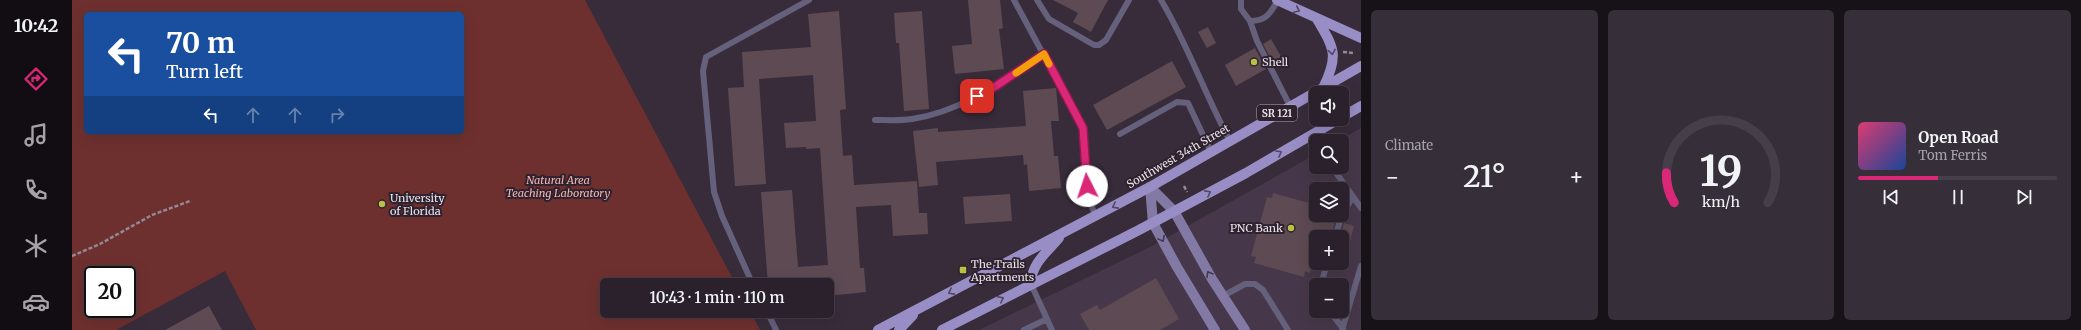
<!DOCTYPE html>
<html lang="en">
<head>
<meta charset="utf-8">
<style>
	body { margin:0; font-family:Merriweather,serif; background:#362e38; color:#f1f3f6; height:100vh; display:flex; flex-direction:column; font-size:15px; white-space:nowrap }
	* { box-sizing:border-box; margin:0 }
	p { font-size:13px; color:#a5a3a9 }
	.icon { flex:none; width:22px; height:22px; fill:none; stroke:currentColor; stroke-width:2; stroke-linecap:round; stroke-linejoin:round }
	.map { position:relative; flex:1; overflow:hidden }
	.sheet { display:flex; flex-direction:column; gap:10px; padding:10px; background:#171218; width:720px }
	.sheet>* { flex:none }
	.hud { position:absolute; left:12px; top:12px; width:380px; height:122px; border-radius:6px; box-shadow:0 4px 16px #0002,0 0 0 1px #463e48; background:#1a4fa0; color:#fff; overflow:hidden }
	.controls { position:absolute; left:1237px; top:86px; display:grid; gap:8px }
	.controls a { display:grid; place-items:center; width:40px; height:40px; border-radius:6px; background:#2a212c; box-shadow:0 4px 16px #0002,0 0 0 1px #463e48; font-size:20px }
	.speed { position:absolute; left:12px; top:266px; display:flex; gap:8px; font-size:20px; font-weight:700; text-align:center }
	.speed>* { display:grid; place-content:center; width:52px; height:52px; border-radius:50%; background:#2a212c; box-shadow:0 4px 16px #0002,0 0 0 1px #463e48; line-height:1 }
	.speed .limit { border:2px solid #111; border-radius:6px; background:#fff; color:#111 }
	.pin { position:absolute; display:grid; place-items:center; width:34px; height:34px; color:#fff; margin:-17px; border-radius:8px; box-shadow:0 2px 6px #0006 }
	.me { position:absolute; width:44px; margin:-22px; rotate:356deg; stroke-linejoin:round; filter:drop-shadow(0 0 3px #0008) }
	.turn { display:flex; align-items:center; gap:14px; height:84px; padding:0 16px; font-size:18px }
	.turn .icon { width:52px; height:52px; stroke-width:2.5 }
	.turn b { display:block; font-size:28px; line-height:34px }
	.lanes { display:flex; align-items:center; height:38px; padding:0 16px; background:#0003; justify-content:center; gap:20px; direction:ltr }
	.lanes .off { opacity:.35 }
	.big { font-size:30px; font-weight:600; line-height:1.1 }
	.sheet .card { flex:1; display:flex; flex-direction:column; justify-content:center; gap:6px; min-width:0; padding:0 14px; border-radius:6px; background:#362e38 }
	.sheet .dial { align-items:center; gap:0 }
	.dial svg { height:104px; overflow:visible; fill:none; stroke:#463e48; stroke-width:7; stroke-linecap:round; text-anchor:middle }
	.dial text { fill:#f1f3f6; stroke:none }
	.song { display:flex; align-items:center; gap:12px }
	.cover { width:48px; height:48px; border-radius:6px; background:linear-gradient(135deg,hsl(340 70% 55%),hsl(220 70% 35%)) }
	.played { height:4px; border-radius:2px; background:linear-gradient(90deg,#db2777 40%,#463e48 40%) }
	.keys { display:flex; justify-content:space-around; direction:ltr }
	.heat { display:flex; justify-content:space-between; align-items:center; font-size:22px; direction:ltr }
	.sheet .tiles { flex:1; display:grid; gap:10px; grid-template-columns:repeat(3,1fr) }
	.trip { position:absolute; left:528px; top:278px; width:234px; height:40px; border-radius:6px; background:#2a212c; box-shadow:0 4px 16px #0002,0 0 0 1px #463e48; font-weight:600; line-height:40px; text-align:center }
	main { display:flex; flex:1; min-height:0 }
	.tabs { display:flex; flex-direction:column; width:72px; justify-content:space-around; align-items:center; background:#110d12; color:#a5a3a9 }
	.tabs .icon { width:28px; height:28px }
	.tabs .active { color:#db2777 }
	.tabs b { font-size:18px; color:#f1f3f6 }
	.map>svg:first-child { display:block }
</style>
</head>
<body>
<main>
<nav class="tabs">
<b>10:42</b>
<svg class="icon active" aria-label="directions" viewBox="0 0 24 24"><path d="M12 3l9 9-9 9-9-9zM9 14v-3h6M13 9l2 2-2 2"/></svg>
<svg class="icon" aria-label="music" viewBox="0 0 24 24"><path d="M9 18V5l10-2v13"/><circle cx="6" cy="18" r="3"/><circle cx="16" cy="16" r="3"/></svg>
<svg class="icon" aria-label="phone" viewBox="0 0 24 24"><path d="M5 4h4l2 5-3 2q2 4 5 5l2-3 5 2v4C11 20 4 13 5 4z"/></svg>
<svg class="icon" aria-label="climate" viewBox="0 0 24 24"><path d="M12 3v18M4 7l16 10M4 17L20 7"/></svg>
<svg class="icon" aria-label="car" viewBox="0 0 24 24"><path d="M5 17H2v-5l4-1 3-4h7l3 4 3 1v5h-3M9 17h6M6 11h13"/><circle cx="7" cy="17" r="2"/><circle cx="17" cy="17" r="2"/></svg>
</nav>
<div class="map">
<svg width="1289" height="330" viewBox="0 0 1289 330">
	<rect width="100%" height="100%" fill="#382c3a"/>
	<path fill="#47374a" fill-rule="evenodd" d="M1289,128V330H907L1078,247L1244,154V167H1270V141H1267ZM1244,189H1270V215H1244ZM1244,237H1270V263H1244ZM1244,285H1270V311H1244Z"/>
	<path fill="#6e302f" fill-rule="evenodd" d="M0,0H513L664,285H535V311H678L688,330H184L153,271L44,330H0ZM14,14H390V132H14ZM21,275H55V309H21Z"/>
	<path fill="#5e4a52" d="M896,0H928L931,28L927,29L932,69L883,74L880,46L900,44Z
		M981,0H1036L1019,32L1001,22L1006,13Z
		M767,11L774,109L768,110L771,156L780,155L782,185L845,181L847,213H855L856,234L821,236L819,205L784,207L788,268H792L794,292L755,296V285H696L689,192L720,190L726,267L756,265L748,148L734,149V147L714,148L712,123L744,121L741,75L687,79L694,184L663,186L656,88L672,87L670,52L739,47L736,14Z
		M850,11L857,109L832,111L827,43H824L822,13Z
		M1136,27L1144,43L1135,48L1126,32Z
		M1199,39L1211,60L1202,65L1191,44Z
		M1183,48L1194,69L1164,86L1153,65Z
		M1100,61L1114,87L1035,130L1021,105Z
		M984,88L987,121H979L982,156H986L989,188L957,191L955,164L952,165L951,155L864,162L866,185L847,187L841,131L866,128V132L954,126L951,91Z
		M1201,193L1244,205V215H1255L1254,218L1263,221L1259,237H1244V253L1238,273L1233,271L1232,277L1182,263L1184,257L1179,256L1195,197L1200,198Z
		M938,194L940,221L893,224L891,197Z
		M1272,223L1282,226L1273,260L1270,259V237H1268Z
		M1084,278L1107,319L1088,330H1017L1008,314L1025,305L1028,310Z
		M137,306L150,330H93Z"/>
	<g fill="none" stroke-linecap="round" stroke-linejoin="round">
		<path stroke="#938995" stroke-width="2.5" stroke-dasharray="4 2" stroke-linecap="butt" d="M1271,52L1282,53
			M1112,186L1115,192
			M0,256L28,244L80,215L118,201"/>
		<path stroke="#65607b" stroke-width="6" d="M942,0L1011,128L1015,186L1017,201L1024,216
			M965,0L977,19L1022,45H1027L1034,40L1057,0
			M1089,0C1116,45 1133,95 1158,141
			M1169,0V9L1178,21L1185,41L1218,106
			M1178,21C1194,21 1198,14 1206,0
			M803,120C815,120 828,121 840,119C889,112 931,81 972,54
			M1048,134L1105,102L1116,103L1139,152
			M1239,135L1244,143
			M1260,167L1289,208
			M1270,214L1281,197
			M1263,237L1270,215
			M959,284L980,330
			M681,285L650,216L642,192L631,71L634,57L737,0
			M1249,285L1255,263
			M1151,296L1173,284H1183L1191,290L1216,330
			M695,311L704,330
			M1257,311L1271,328
			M952,330L975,319
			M1270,330L1289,266"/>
		<path stroke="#827aa5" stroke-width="10" d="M1078,187L1102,211L1140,279L1173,330
			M1078,187L1081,223L1105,267L1143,330"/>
		<path stroke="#988dc5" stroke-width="10" d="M1205,0L1289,38
			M1245,19C1262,48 1267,55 1252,86
			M1270,117L1289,106
			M959,284C959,264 975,252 987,238
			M806,330L1078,187L1289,66
			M827,330L841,315
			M870,330L1067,230L1174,173L1267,119"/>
	</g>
	<defs><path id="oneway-chevron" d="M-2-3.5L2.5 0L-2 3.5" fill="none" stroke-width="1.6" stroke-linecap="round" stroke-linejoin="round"/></defs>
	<g stroke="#534764">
		<use href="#oneway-chevron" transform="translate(1225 10) rotate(25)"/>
		<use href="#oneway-chevron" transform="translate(1260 52) rotate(80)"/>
		<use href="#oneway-chevron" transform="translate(1207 153) rotate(-30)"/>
		<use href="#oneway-chevron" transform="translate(1136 193) rotate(-28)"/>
		<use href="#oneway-chevron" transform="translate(1043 206) rotate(152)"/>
		<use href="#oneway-chevron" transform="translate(879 292) rotate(152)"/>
		<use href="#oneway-chevron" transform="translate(929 299) rotate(-27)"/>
	</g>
	<g stroke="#43384c">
		<use href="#oneway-chevron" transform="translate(1090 239) rotate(62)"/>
		<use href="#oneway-chevron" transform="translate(1137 274) rotate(-120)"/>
	</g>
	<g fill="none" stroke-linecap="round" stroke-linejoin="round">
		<defs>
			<path id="route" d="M905,96L918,90L972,54L1011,128L1015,186"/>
		</defs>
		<use href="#route" stroke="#8e194d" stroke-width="10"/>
		<use href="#route" stroke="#db2777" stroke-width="7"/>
		<path stroke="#f59e0b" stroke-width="7" d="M944,73L972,54L977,64"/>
	</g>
	<g fill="#bac046" stroke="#2e222f" stroke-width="1.5">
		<circle cx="1182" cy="62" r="4"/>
		<circle cx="310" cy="204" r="4"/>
		<circle cx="1219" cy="228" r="4"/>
		<rect x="887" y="266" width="8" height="8" rx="2"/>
	</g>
	<g text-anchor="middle" stroke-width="4" stroke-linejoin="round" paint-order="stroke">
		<rect fill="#2e222f" stroke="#b0a7b1" stroke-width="1" x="1185" y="105" width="40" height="16" rx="3"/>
		<g font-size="10" font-weight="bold" fill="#e8e0e9">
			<text x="1205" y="117">SR 121</text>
		</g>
		<g font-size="11" fill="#e8e0e9" stroke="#2e222f" text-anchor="start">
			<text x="1190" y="66">Shell</text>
			<text x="318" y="202">University<tspan x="318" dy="13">of Florida</tspan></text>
			<text x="1211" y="232" text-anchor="end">PNC Bank</text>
			<text x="899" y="268">The Trails<tspan x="899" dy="13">Apartments</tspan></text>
		</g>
		<g font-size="11" fill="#e8e0e9" stroke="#2e222f">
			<text transform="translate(1106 156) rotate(-30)" y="4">Southwest 34th Street</text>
		</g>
		<g font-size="11" font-style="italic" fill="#f4b4b0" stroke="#2e222f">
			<text x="486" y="184">Natural Area<tspan x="486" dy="13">Teaching Laboratory</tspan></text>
		</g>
	</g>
</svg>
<div class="controls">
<a><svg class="icon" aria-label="sound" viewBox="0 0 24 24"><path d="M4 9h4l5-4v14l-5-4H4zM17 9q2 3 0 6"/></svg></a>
<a><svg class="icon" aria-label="search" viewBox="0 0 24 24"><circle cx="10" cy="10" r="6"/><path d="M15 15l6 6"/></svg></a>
<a><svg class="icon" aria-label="layers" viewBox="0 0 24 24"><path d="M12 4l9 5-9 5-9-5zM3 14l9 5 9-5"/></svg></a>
<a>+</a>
<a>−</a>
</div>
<div class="speed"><div class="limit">20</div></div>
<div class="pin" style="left:905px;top:96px;background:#d93025"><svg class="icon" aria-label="arrive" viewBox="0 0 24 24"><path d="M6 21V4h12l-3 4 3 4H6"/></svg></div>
<svg class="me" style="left:1015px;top:186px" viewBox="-20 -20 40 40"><circle r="19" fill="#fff"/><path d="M0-13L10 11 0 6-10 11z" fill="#db2777"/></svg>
<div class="trip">10:43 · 1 min · 110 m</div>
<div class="hud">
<div class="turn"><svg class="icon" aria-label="left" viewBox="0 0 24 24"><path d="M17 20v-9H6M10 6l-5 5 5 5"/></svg><div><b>70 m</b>Turn left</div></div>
<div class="lanes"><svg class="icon" aria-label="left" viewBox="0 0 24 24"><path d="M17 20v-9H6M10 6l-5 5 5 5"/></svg><svg class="icon off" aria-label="ahead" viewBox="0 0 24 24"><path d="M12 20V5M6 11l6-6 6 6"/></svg><svg class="icon off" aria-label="ahead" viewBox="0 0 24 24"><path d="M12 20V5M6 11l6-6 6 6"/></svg><svg class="icon off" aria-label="right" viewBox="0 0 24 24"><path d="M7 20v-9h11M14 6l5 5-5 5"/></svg></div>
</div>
</div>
<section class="sheet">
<div class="tiles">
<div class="card"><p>Climate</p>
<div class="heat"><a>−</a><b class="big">21°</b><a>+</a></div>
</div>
<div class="card dial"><svg viewBox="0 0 100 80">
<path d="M14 69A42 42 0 1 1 86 69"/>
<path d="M14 69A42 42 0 0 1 8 46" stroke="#db2777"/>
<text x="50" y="56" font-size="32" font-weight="700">19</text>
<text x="50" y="72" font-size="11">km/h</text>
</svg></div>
<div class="card">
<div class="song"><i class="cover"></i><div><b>Open Road</b><p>Tom Ferris</p></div></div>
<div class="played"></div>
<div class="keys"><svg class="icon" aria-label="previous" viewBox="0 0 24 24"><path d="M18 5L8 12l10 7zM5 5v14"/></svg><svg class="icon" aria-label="pause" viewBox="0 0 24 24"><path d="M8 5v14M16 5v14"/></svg><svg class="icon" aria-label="next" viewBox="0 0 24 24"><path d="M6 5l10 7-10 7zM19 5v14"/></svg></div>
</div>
</div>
</section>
</main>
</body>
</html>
